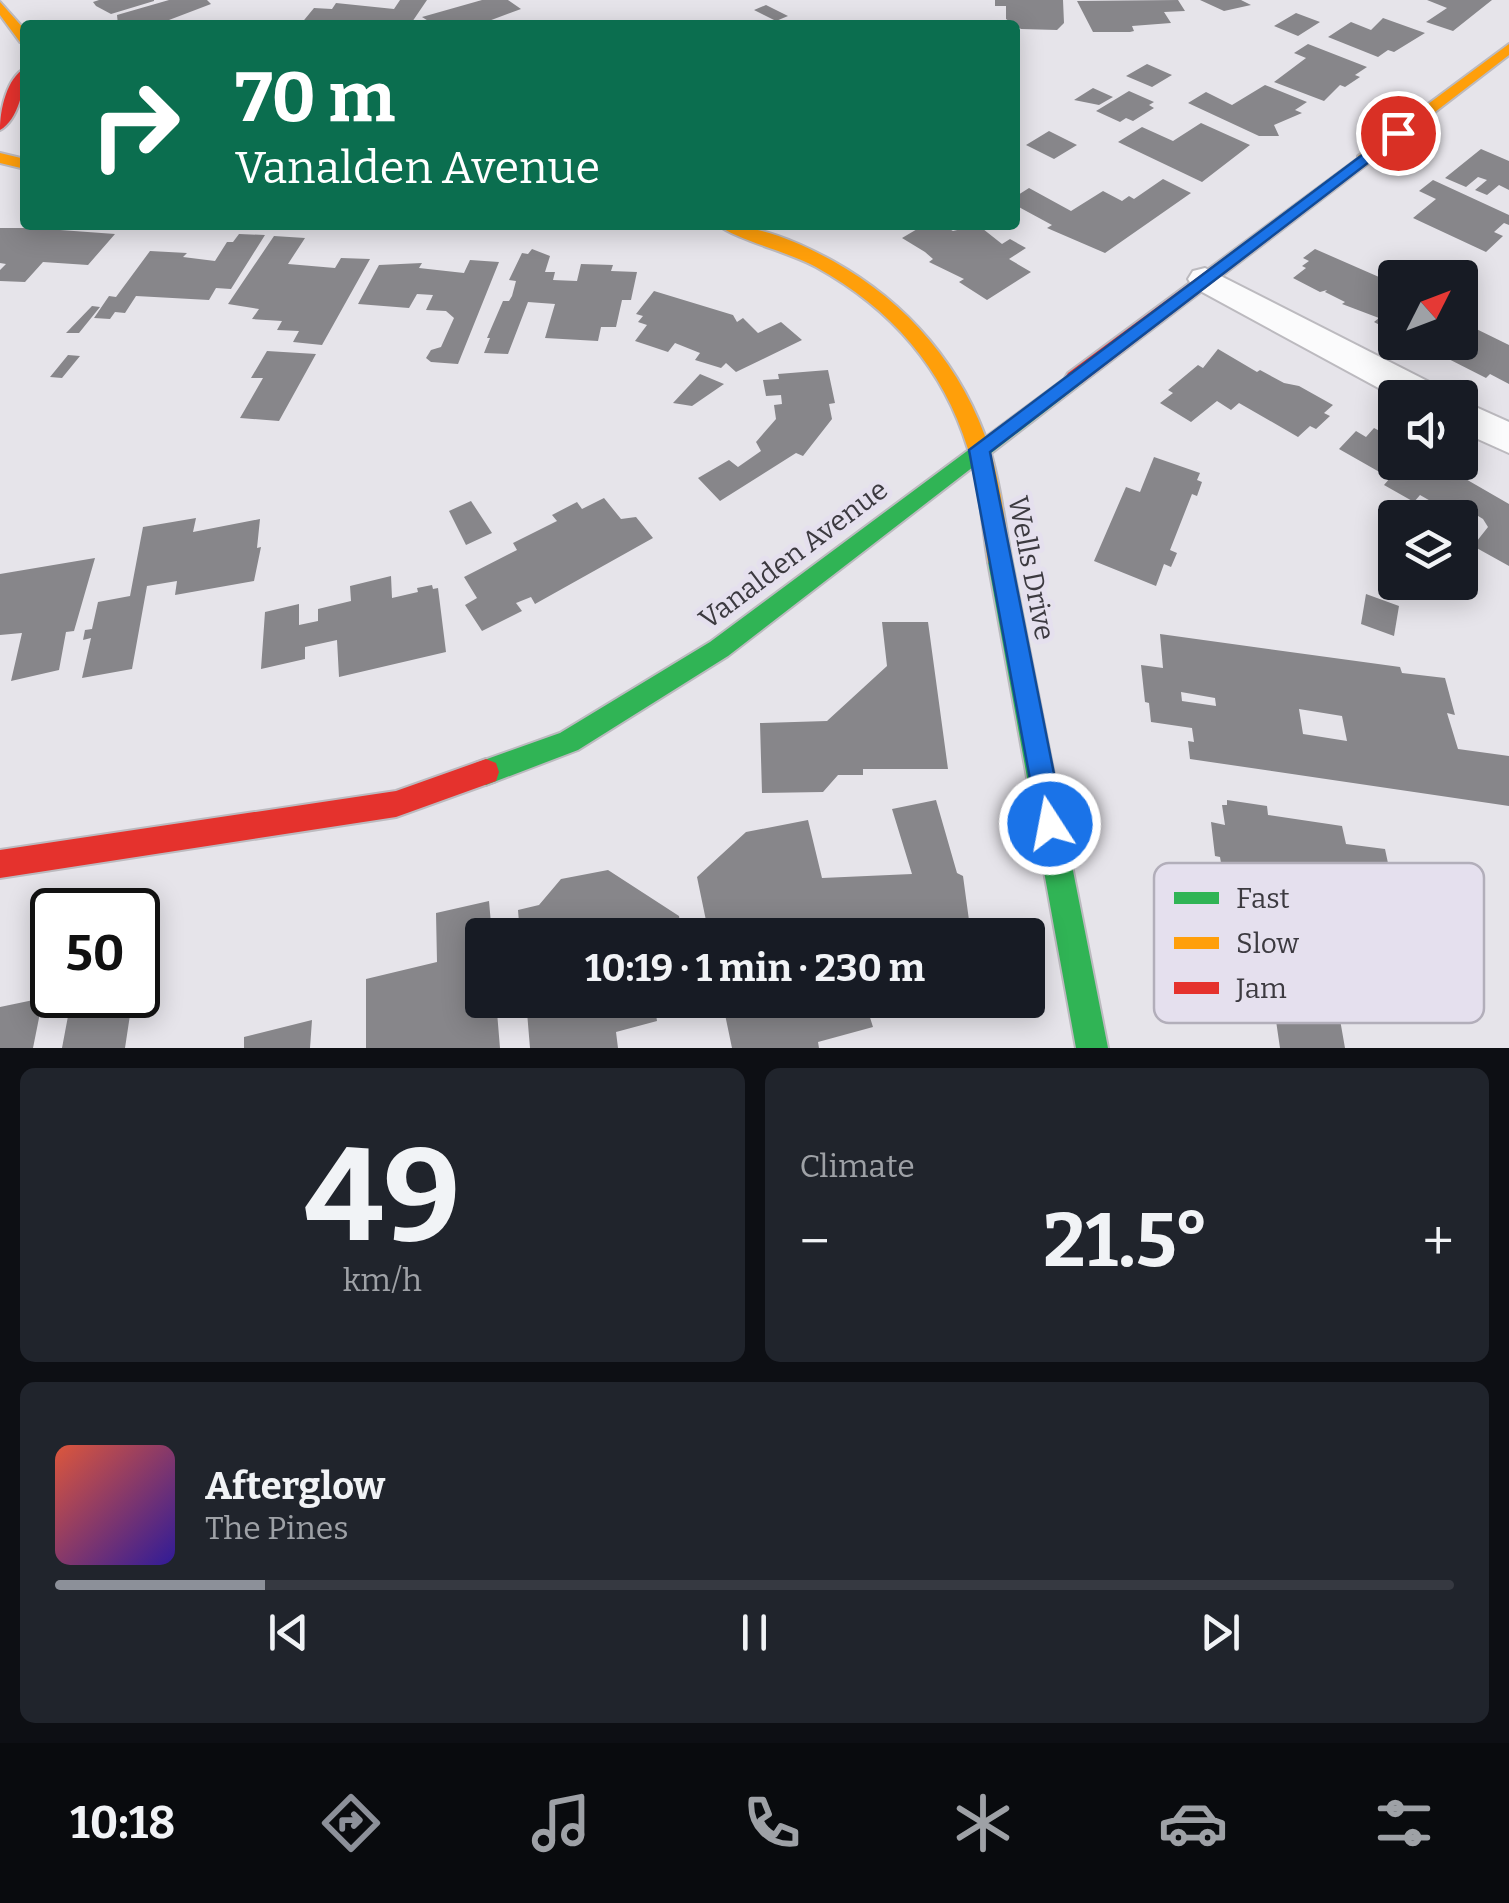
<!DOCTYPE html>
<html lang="en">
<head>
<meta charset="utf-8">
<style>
	body { margin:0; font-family:Bitter,serif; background:#20242c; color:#f1f3f6; height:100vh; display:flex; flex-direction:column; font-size:38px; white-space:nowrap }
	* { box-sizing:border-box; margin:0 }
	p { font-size:32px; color:#9ea1a6 }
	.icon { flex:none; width:55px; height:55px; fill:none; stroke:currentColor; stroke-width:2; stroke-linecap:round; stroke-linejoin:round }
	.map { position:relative; height:1048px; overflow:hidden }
	.sheet { display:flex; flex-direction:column; gap:20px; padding:20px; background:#0d0f14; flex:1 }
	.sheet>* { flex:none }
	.banner { position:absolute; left:20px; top:20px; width:1000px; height:210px; border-radius:10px; box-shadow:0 5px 25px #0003; background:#0b6e4f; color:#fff; overflow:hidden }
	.needle { width:65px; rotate:48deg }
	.buttons { position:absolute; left:1378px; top:260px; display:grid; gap:20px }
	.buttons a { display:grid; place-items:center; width:100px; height:100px; border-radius:10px; background:#171b24; box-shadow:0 5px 25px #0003; font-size:50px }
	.speed { position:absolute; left:30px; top:888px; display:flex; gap:20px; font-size:50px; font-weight:700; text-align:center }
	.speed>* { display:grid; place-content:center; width:130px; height:130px; border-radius:50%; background:#171b24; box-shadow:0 5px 25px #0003; line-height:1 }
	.speed .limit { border:5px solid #111; border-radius:15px; background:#fff; color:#111 }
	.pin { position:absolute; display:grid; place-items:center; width:85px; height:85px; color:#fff; margin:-42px; border:5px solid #fff; border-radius:50%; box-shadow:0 2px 10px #0007 }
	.me { position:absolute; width:110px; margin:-55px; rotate:349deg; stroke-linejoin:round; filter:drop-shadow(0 0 8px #0008) }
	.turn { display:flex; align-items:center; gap:35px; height:210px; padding:0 50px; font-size:45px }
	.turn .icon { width:130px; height:130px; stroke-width:2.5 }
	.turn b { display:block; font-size:70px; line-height:85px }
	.big { font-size:75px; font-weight:700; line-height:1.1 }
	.sheet .widget { flex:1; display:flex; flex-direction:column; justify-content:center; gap:15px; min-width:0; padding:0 35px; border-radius:15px; background:#20242c }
	.sheet .dial { align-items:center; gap:0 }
	.dial b { font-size:130px; line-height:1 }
	.song { display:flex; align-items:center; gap:30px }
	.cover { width:120px; height:120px; border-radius:15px; background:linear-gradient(135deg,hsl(10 70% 55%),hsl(250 70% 35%)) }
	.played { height:10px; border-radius:5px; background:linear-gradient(90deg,#8c9099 15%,#363941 15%) }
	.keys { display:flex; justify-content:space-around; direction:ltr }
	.heat { display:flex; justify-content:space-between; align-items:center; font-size:55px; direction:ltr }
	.sheet .tiles { flex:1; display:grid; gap:20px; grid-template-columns:1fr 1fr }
	.widget:last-child { grid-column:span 2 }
	.trip { position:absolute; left:465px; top:918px; width:580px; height:100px; border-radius:10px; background:#171b24; box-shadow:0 5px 25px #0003; font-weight:700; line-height:100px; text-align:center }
	.tabs { display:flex; height:160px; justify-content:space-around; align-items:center; background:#090b0e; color:#9ea1a6 }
	.tabs .icon { width:70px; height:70px }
	.tabs .selected { color:#8c9099 }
	.tabs b { font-size:45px; color:#f1f3f6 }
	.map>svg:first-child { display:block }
</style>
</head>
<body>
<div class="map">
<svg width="1509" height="1048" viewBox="0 0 1509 1048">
	<rect width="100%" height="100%" fill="#e6e4ea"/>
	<path fill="#87868a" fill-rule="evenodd" d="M99,0H154V1L111,14L96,6L93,2Z
		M169,0H207L211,4L169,20L170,25H118L117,15Z
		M400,0H427L410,25H300L314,8L332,9L336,3L394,9Z
		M482,0H508L521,9L478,25H424L430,22L422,17Z
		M995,0H1063L1064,23L1057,30L1021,29L1006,19V6H995Z
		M1178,0L1185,11L1164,12L1171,23L1132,26L1134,31L1130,32H1093L1077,1Z
		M1200,0H1241L1251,5L1224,11Z
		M1427,0H1492L1453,31L1426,22L1447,8Z
		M766,5L788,16L776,21L754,10Z
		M1296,13L1320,22L1298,36L1274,26Z
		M1383,18L1425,33L1394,52L1388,50L1378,57L1328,37L1351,22L1371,30Z
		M1308,44L1367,67L1355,75L1360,77L1345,87L1340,85L1324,101L1274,82L1306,58L1294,53Z
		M1147,64L1172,75L1152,87L1126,76Z
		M1265,85L1307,102L1295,110L1302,113L1274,125L1279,136H1259L1188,103L1206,92L1232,105Z
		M1093,88L1113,97L1099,105L1074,100Z
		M1129,91L1154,102L1149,105L1154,108L1133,121L1126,118L1120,122L1096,111Z
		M1201,123L1250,145L1202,182L1118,142L1142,127L1173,141Z
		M1049,131L1077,145L1054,159L1026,145Z
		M1481,149L1509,161V190L1499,185L1487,195L1475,190L1487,180L1478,177L1466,187L1445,178Z
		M1163,179L1191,193L1105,253L1047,228L1052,225L1015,205V197L1029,188L1071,211L1103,191L1122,201L1129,196L1134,199Z
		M1433,180L1509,215V225L1504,223L1494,232L1503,236L1486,252L1413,218L1436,199L1419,191Z
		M924,225H942L953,231L978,225L1002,244L1010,239L1026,248L1009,259L1031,272L987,300L959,282L964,279L929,262L933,259L925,252L902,238Z
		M0,228H33L115,234L88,265L43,262L25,282L0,281V270L6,264L0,263Z
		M239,234L265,235L231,289L216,288L209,300L136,296L125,313L115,312L110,319L94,318L109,296L116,297L150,251L187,253L183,257L215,261L227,242H233Z
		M274,236L305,238L288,264L335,268L341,258L370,259L322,345L293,342L299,331L277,330L282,321L252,319L259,309L228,304Z
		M532,249L550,256L545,272H555L553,280L577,281L581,264L613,265L611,271L637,272L631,300H622L616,327H601L598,341L545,338L555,304L528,302L508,354L484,353L490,338H487L503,301H509L512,296L516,281L509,280L522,253L528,254Z
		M1315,249L1395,284V333L1374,322L1379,318L1342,304L1345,302L1325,292L1327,290L1320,292L1293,278L1306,268L1302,266L1309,261L1303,258Z
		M470,260L499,262L458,364L431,362L426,358L431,350L441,347L454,318L446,311L426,310L433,295L417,294L409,308L358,304L379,265L422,263L419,268L464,273Z
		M654,291L733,315L737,322L743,318L758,333L781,322L802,340L736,372L726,363L721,368L695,360L700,353L675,343L668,352L635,341L647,325L638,322L643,316L636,314Z
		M92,306L100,307L79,333H66Z
		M1460,321L1509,345V384L1490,374L1486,378L1427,348L1433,342H1460Z
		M1218,349L1257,372L1260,370L1284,383L1299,386L1333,405L1324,413L1330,416L1316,429L1310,426L1298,437L1239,403L1231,410L1217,401L1191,422L1160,403L1173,393L1168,390L1198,365L1203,368Z
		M267,351L316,354L279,421L240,418L263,378H251Z
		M68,355L80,356L62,378L50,377Z
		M828,370L835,403L829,404L832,419L803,456L796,453L720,501L698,478L729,460L738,467L761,451L756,442L776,419L774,405L782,404L781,395L766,396L763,380L779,379L778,374Z
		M700,374L724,384L692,406L673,403Z
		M1374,428L1395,439V462H1425L1453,478L1457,474L1509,504V566L1473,546L1488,527L1483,519L1470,511L1462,519L1420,495L1414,502L1384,485L1390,478L1339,449L1356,431L1366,437Z
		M1154,457L1200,473L1197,480L1202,482L1197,496L1192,494L1170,550L1177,553L1171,567L1164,564L1156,586L1094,561L1126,487L1140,492Z
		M604,498L621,519L636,517L653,538L535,604L531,597L516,603L522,611L482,631L465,605L477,598L464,577L517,550L513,543L557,521L552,515L577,502L582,509Z
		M471,501L492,533L466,545L449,511Z
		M196,518L193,532L260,519L257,548L261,547L254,581L175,595L177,581L147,586L132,669L82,678L91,638L83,640L85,630L92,629L98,602L130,596L143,527Z
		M95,558L74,631L66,632L59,670L11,681L22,633L0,635V574Z
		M391,576L392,598L418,592L417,588L432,585L433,589L438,588L446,652L339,677L337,640L305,647V659L261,669L265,612L299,604V625L318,621V609L351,601L350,586Z
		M1366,594L1399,606L1394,636L1361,624Z
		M882,622H928L948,769H863V775H838L823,792L762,793L760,723L827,721L887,666Z
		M1160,634L1400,667L1402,673L1445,678L1455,715L1447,713L1458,749L1509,756V806L1190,759L1188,741L1194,742L1192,728L1151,722L1149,703L1145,702L1141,665L1163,668ZM1181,692L1215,698L1216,706L1182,701ZM1299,709L1342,716L1347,741L1303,734Z
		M936,800L957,873L963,876L971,935H709L697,877L746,832L808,820L822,878L912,874L892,809Z
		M1227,800L1267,806L1268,815L1342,826L1346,844L1385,849L1392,882L1405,884L1409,904L1399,903L1414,967L1395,964L1396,970L1245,946L1232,876L1223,875L1220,857L1215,856L1211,822L1225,825L1222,805H1227Z
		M608,870L679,916L682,935H520L518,910L539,905L561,879Z
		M489,901L492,935H482V1000H496L500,1048H366V979L437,962L436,913Z
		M1270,980L1335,991L1345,1048H1280Z
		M72,995H133L125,1048H62Z
		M43,998L33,1048H0V1007Z
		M526,1000H654L657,1021L616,1032L618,1048H530Z
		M722,1000H882L867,1008L873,1027L818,1042L819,1048H732Z
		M897,1000H932L933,1006L900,1012Z
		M312,1020L310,1048H244V1037Z"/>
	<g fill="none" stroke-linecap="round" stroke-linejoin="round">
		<defs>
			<path id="street" d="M1205,268L1443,389L1448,398H1397L1193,287L1188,279L1193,271Z
				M1460,400L1509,422V453L1460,431Z"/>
			<path id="fast" d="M1075,371L1085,378L1082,383L728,656L578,750L486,785L476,781L473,772L476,763L560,733L710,642Z
				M1000,553L1008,555L1012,562L1108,1048H1076L988,562L992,555Z"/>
			<path id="slow" d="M0,2L25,30V43L20,42L0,15Z
				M1509,44V55L1370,162H1358V156Z
				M0,153L25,159V169L0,163Z
				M718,225C759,225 798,242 833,261C908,303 963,367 990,450C1001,486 1005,525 1012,562L1008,569H992L988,562C982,525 980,485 968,449C943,367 890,308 816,267C791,253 735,239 718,225Z"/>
			<path id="jam" d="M25,68C25,88 18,120 0,130C0,109 7,78 25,68Z
				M1364,154L1372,159L1370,162L1082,383H1068L1065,378L1068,373Z
				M486,759L496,763L499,772L496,781L396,817L0,878V850L396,791Z"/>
		</defs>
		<use href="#street" stroke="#bcbabf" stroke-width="4"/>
		<use href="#fast" stroke="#bcbabf" stroke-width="4"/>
		<use href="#slow" stroke="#bcbabf" stroke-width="4"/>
		<use href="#jam" stroke="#bcbabf" stroke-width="4"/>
		<use href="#street" fill="#fbfbfc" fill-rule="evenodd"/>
		<use href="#fast" fill="#30b455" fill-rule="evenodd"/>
		<use href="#slow" fill="#ff9f0a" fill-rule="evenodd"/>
		<use href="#jam" fill="#e5322d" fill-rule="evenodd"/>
	</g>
	<path fill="#1a73e8" stroke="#114b97" stroke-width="2.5" d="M1398,128L1403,129V136L990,452L1064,824L1059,833L1050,837L1040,833L969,450Z"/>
	<g text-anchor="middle" stroke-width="10" stroke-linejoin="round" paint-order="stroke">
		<g font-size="28" fill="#3c3a40" stroke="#e5e0ee">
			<text transform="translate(793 554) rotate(-37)" y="10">Vanalden Avenue</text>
			<text transform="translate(1032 568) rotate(79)" y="10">Wells Drive</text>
		</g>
	</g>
	<rect x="1154" y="863" width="330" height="160" rx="15" fill="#e5e0ee" stroke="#b2aeba" stroke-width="2.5"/>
	<rect x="1174" y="892" width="45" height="12" fill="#30b455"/>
	<rect x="1174" y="937" width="45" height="12" fill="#ff9f0a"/>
	<rect x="1174" y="982" width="45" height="12" fill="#e5322d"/>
	<g font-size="28" fill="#3c3a40">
		<text x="1236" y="908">Fast</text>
		<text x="1236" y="953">Slow</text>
		<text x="1236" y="998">Jam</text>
	</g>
</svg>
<div class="buttons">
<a><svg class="needle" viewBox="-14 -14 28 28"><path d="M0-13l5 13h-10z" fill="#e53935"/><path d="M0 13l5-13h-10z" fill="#9ea1a6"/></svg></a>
<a><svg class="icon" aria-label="sound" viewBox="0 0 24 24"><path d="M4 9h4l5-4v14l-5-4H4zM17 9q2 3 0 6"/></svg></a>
<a><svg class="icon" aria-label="layers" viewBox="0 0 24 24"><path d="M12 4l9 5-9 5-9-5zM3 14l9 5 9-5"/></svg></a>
</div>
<div class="speed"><div class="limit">50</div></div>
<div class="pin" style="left:1398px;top:133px;background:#d93025"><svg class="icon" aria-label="arrive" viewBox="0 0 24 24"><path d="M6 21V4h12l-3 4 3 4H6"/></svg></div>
<svg class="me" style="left:1050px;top:824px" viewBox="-20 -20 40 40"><circle r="17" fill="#1a73e8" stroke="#fff" stroke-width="3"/><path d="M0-11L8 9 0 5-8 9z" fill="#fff"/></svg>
<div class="trip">10:19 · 1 min · 230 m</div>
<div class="banner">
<div class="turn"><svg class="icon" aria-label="right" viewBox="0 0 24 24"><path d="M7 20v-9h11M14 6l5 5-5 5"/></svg><div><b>70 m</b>Vanalden Avenue</div></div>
</div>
</div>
<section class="sheet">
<div class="tiles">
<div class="widget dial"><b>49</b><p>km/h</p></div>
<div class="widget"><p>Climate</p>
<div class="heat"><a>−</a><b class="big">21.5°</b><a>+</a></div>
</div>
<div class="widget">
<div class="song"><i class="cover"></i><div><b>Afterglow</b><p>The Pines</p></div></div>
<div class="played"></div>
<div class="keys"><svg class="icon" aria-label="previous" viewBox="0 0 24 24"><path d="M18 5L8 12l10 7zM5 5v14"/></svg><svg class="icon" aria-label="pause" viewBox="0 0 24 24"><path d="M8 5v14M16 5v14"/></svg><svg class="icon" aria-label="next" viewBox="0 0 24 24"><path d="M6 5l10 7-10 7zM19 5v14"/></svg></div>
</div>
</div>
</section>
<nav class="tabs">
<b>10:18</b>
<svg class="icon selected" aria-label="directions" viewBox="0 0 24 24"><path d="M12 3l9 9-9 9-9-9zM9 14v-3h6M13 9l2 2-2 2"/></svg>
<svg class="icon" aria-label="music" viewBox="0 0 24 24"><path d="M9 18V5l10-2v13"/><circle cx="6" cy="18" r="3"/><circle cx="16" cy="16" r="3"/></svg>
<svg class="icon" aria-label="phone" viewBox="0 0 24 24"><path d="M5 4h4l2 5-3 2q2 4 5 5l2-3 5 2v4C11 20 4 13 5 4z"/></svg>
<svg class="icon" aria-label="climate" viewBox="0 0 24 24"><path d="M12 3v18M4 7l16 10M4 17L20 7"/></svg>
<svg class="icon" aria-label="car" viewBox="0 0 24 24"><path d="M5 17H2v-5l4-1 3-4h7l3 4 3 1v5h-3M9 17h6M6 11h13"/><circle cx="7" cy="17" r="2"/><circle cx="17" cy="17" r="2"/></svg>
<svg class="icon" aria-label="filters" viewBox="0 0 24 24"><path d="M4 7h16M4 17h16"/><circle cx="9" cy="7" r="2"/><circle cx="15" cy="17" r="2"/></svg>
</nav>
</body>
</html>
